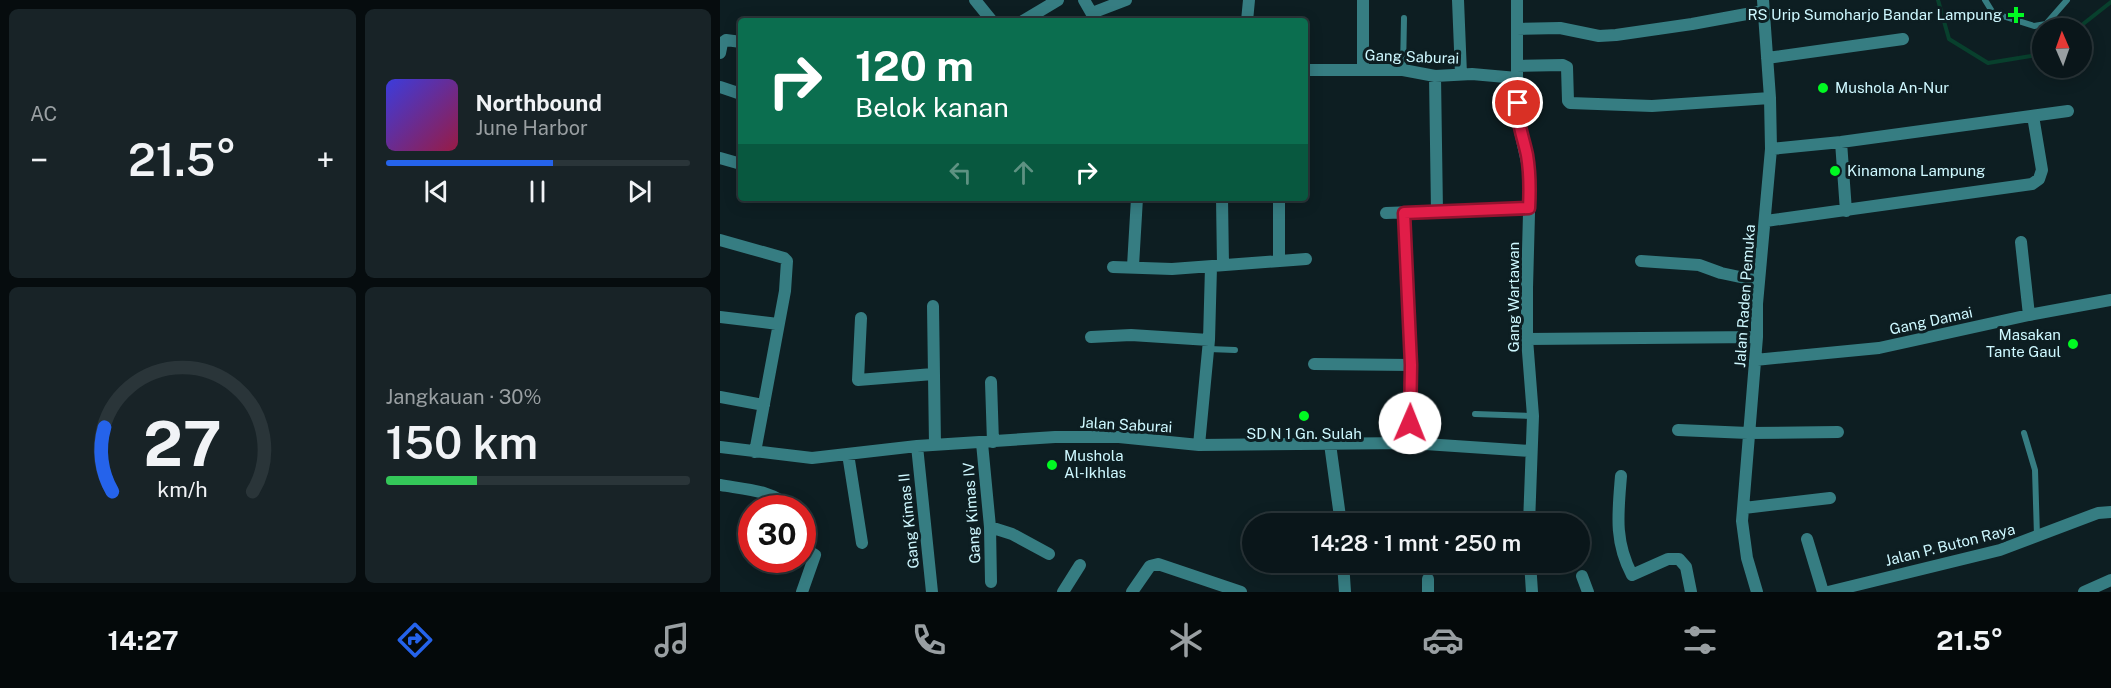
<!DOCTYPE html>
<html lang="id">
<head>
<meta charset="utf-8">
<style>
	body { margin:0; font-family:"Public Sans",sans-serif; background:#182327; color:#f1f3f6; height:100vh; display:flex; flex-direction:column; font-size:22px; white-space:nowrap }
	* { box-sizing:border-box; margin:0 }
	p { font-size:20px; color:#999fa2 }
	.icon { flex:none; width:33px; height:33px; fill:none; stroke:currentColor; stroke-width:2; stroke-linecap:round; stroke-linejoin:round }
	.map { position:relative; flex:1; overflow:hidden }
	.drawer { display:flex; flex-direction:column; gap:9px; padding:9px; background:#060c0e; width:720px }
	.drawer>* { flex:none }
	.guide { position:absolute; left:18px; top:18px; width:570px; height:183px; border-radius:6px; box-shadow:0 3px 15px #0003,0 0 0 2px #2a3539; background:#0b6e4f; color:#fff; overflow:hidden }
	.needle { width:39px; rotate:358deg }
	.controls { position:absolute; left:1312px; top:18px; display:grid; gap:12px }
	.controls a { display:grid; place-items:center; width:60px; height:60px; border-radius:50%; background:#0a161a; box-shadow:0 3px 15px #0003,0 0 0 2px #2a3539; font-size:30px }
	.speed { position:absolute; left:18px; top:495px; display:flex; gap:12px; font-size:30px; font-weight:700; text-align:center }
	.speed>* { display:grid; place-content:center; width:78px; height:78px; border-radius:50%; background:#0a161a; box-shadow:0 3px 15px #0003,0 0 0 2px #2a3539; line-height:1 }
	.speed .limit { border:9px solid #d22; background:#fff; color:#111 }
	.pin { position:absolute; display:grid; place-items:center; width:51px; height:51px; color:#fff; margin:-26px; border:3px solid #fff; border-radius:50%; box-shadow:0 2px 6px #0007 }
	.me { position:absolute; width:66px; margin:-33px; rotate:1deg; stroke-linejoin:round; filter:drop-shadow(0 0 4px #0008) }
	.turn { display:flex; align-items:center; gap:21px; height:126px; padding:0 18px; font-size:27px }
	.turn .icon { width:78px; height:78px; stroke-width:2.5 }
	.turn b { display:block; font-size:42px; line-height:51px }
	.lanes { display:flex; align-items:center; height:57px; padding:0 18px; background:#0003; justify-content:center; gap:30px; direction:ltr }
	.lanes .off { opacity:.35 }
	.big { font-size:45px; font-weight:600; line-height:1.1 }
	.drawer .tile { flex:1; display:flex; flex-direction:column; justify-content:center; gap:9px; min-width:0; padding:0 21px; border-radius:9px; background:#182327 }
	.drawer .dial { align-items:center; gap:0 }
	.dial svg { height:156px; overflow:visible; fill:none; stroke:#2a3539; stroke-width:7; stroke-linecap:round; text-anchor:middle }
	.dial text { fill:#f1f3f6; stroke:none }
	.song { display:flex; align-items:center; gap:18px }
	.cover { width:72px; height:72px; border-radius:9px; background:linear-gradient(135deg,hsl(240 70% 55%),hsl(340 70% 35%)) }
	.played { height:6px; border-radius:3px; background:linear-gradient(90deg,#2563eb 55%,#2a3539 55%) }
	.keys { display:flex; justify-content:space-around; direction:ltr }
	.heat { display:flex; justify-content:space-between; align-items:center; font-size:33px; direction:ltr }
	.charge { height:9px; border-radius:4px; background:linear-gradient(90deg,#34c759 30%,#2a3539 0) }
	.drawer .tiles { flex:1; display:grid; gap:9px; grid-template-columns:repeat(2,1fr) }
	.trip { position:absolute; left:522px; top:513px; width:348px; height:60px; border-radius:30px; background:#0a161a; box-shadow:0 3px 15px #0003,0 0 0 2px #2a3539; font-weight:600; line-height:60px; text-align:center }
	.tabs { display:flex; height:96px; justify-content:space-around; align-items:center; background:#04090a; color:#999fa2 }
	.tabs .icon { width:42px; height:42px }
	.tabs .selected { color:#2563eb }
	.tabs b { font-size:27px; color:#f1f3f6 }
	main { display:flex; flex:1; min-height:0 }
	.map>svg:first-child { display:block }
</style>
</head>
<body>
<main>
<section class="drawer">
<div class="tiles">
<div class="tile"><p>AC</p>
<div class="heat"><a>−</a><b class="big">21.5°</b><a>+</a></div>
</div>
<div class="tile">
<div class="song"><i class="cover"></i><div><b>Northbound</b><p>June Harbor</p></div></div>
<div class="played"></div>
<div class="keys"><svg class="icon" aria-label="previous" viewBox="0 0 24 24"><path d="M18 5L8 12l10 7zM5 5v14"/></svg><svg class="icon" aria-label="pause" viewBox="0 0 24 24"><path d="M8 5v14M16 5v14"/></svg><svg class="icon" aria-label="next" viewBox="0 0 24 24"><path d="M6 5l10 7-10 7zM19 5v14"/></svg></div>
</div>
<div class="tile dial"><svg viewBox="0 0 100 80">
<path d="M14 69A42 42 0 1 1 86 69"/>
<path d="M14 69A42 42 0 0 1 10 36" stroke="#2563eb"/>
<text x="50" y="56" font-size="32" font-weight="700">27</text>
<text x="50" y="72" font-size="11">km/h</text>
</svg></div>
<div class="tile"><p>Jangkauan · 30%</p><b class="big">150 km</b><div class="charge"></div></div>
</div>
</section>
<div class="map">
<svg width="1391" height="592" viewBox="0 0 1391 592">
	<rect width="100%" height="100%" fill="#0d1e22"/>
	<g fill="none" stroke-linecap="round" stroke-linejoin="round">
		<path stroke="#08402d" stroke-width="4" d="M1218,0L1229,39L1268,63L1323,54
			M1358,28L1391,2"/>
		<path stroke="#367d82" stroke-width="6" d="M1265,0L1273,13L1314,26L1326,24L1347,0
			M683,70L684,18
			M489,349L515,350
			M755,414L813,416
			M1304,433L1315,470L1317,536"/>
		<path stroke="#367d82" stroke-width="12" d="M255,0L272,21
			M364,0L376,21
			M738,0L741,74
			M797,0V118L810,176L807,288V339L813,416L809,524
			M372,13L406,0
			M303,21L338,0
			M527,21L529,0
			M797,29L840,28L879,36L896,35L972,24L1043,11
			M0,53L2,43L6,40L21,42
			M1047,58L1183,39
			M797,66L843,65L847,67L848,101L850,103L932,106L1050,98
			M585,70H683L715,76L752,74L797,78
			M643,70V0
			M715,76L717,212
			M0,87L21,94
			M1121,142L1126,211
			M1051,149L1121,142L1348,111
			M0,158L21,164
			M502,198L503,265
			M559,198V261
			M666,213L809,208
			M684,213L691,365L690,443
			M1046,221L1312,184L1319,179L1322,170L1313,116
			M0,240L64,258L67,261L65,291L35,452
			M1301,242L1309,315
			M921,261L979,265L1001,273L1039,281
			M413,266L417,198
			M393,267L452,269L586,259
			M213,306L215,445
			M0,317L58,324
			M141,318L138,380L213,374
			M371,337L411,335L489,340
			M807,339L1037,337
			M1035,360L1159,348L1309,315L1391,300
			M594,364L691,365
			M271,382L273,442
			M0,397L44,405
			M958,430L1028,433L1118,432
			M262,443L270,527L271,582
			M610,444L621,524
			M479,445L489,340L491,267
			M197,446L212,592
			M0,447L92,458L197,446L335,437H399L479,445L690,443L811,451
			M128,454L142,543
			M901,476C898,513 894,541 912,575L948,559H959L966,567L971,592
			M0,485C22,489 55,490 69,508
			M1024,508L1110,498
			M270,527L292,534L329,554
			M1087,539L1103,592
			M623,562L625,592
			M810,562L812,592
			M862,576L868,592
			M82,592L95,555L88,551L82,539
			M343,592L360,565
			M412,592L430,566L438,564L521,592
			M708,592V579
			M1037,592L1027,558L1022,521L1037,337V304L1051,149L1050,98L1043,0
			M1108,592L1280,550L1378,513L1391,512
			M1364,592L1391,580"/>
	</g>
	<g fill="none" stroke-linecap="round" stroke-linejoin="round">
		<defs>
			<path id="route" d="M690,423L691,365L684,213L809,208C810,190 810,173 807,155C803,136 797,124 798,103"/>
		</defs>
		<use href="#route" stroke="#92132f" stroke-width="15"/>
		<use href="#route" stroke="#e11d48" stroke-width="10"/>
	</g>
	<g fill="#00f922" stroke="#0d1e22" stroke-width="2">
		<path d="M1293 6h6v6h6v6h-6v6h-6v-6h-6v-6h6z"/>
		<circle cx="1103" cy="88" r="6"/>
		<circle cx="1115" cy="171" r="6"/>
		<circle cx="1353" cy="344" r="6"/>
		<circle cx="584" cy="416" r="6"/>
		<circle cx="332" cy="465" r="6"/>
	</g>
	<g text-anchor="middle" stroke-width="6" stroke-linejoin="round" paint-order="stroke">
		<g font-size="15" fill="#cef8ff" stroke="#0d1e22" text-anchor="start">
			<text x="1282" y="20" text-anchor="end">RS Urip Sumoharjo Bandar Lampung</text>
			<text x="1115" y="93">Mushola An-Nur</text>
			<text x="1127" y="176">Kinamona Lampung</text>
			<text x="1341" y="340" text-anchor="end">Masakan<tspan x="1341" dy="17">Tante Gaul</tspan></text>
			<text x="584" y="439" text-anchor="middle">SD N 1 Gn. Sulah</text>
			<text x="344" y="461">Mushola<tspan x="344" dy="17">Al-Ikhlas</tspan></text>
		</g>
		<g font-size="15" fill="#cef8ff" stroke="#0d1e22">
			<text transform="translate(692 57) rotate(2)" y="5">Gang Saburai</text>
			<text transform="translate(1025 296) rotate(-86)" y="5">Jalan Raden Pemuka</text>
			<text transform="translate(794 297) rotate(-90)" y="5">Gang Wartawan</text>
			<text transform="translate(1211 321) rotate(-12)" y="5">Gang Damai</text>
			<text transform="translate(406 425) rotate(3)" y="5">Jalan Saburai</text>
			<text transform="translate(252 513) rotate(-94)" y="5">Gang Kimas IV</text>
			<text transform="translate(189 521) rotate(-96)" y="5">Gang Kimas II</text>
			<text transform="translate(1230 545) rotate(-14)" y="5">Jalan P. Buton Raya</text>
		</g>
	</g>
</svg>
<div class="controls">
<a><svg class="needle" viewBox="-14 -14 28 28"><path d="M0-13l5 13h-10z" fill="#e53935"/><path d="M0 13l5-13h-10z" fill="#999fa2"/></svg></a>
</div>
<div class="speed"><div class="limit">30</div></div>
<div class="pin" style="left:798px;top:103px;background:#d93025"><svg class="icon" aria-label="arrive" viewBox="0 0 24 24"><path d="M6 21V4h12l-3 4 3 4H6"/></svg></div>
<svg class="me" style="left:690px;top:423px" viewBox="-20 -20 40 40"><circle r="19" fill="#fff"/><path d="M0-13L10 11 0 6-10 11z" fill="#e11d48"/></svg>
<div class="trip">14:28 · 1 mnt · 250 m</div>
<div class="guide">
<div class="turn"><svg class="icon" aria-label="right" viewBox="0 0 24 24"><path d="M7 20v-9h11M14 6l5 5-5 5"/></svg><div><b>120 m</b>Belok kanan</div></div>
<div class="lanes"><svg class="icon off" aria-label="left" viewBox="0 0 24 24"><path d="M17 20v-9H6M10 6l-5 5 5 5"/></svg><svg class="icon off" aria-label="ahead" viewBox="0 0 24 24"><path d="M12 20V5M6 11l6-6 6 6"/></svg><svg class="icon" aria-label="right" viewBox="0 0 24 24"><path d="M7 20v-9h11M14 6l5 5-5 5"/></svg></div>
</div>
</div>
</main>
<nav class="tabs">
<b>14:27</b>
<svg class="icon selected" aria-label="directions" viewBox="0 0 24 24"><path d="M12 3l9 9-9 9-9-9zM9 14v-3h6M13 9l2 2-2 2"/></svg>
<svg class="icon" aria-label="music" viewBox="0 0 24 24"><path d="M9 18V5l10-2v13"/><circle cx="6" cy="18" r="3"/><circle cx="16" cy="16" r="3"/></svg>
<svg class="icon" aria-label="phone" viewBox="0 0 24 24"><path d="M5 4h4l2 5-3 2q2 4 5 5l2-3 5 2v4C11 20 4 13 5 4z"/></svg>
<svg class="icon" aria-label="climate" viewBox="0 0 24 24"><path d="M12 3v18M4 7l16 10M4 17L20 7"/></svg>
<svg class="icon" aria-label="car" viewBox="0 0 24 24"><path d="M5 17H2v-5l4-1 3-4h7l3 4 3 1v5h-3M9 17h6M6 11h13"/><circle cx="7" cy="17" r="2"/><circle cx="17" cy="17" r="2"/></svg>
<svg class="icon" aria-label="filters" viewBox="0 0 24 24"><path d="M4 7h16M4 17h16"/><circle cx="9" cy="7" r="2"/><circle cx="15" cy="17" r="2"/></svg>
<b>21.5°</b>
</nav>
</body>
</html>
